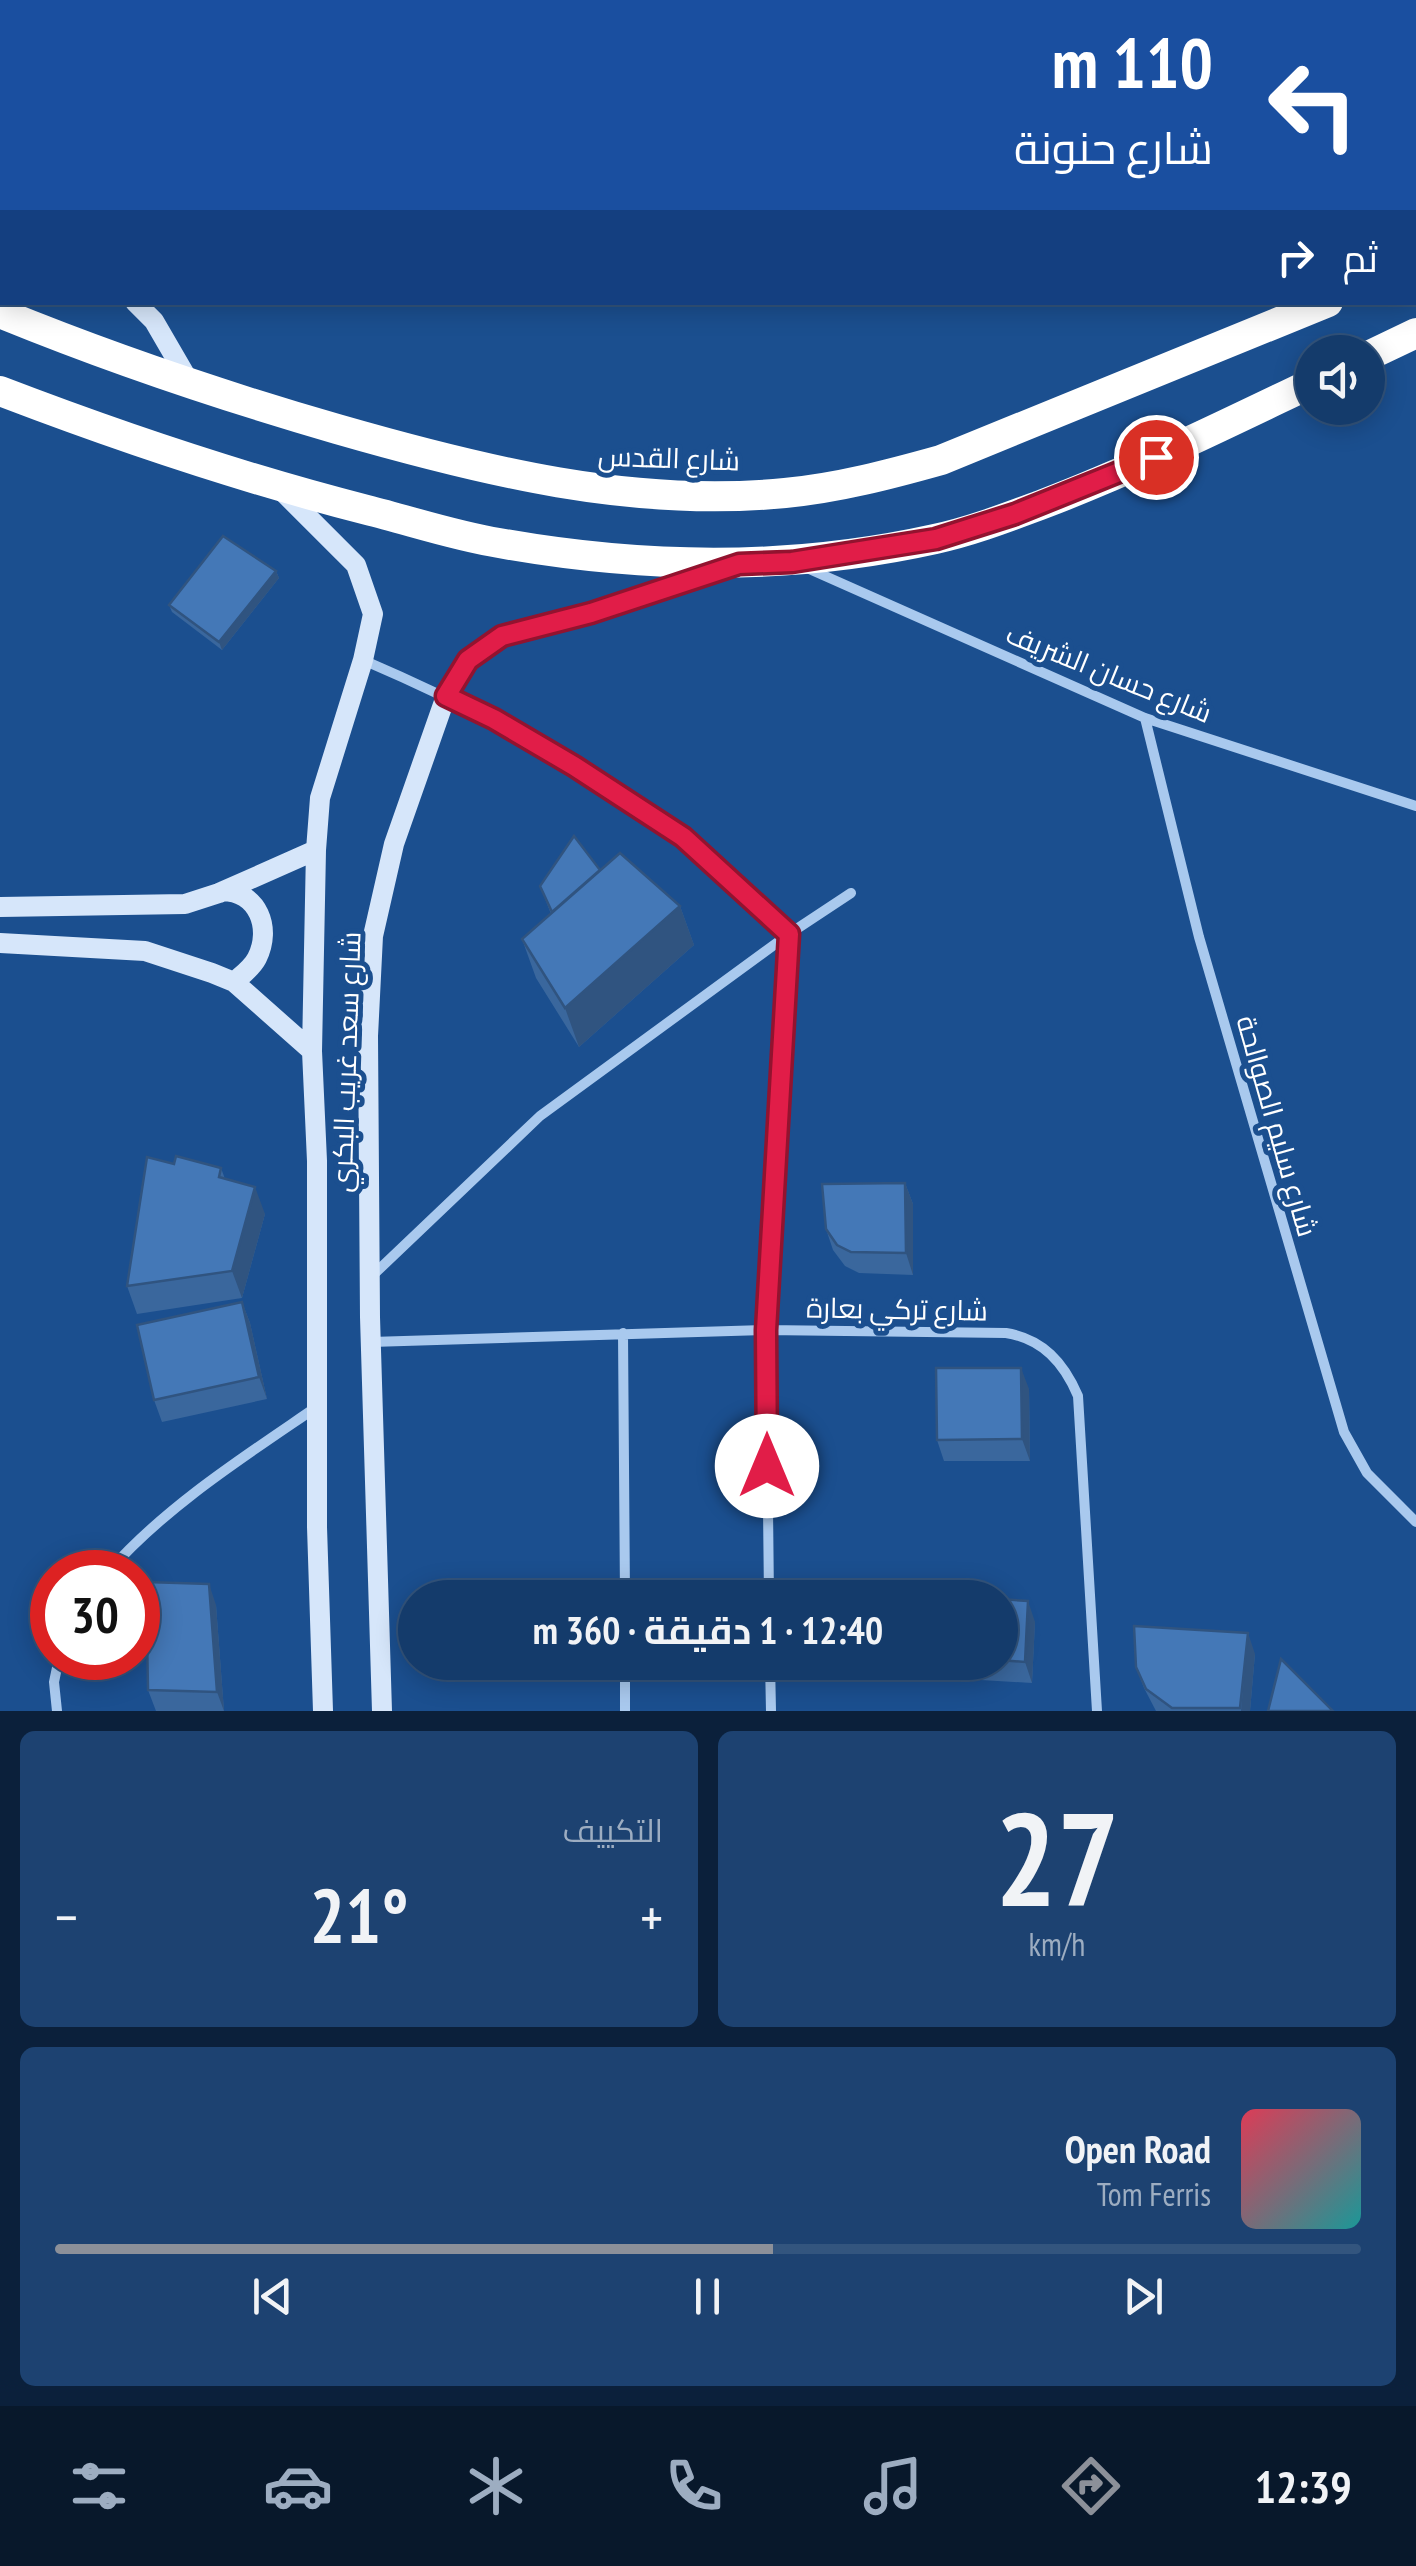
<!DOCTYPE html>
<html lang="ar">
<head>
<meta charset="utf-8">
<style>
	body { margin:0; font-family:"PT Sans Narrow",Cairo,sans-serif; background:#1d4271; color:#f1f3f6; direction:rtl; height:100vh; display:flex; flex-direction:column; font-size:38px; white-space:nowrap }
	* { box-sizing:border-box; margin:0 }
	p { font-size:32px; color:#9dadc1 }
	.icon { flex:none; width:55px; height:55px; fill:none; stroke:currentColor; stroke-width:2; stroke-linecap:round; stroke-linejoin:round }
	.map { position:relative; height:1711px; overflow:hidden; direction:ltr }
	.panel { display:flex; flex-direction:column; gap:20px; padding:20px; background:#0b203b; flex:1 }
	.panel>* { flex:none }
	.top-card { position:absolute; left:0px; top:0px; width:1418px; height:305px; box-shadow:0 5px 25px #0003,0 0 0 2px #33557e; direction:rtl; background:#1a4fa0; color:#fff; overflow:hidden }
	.fabs { position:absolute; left:1295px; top:335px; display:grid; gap:20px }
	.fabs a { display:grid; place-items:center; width:90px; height:90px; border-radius:50%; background:#143b6b; box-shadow:0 5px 25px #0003,0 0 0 2px #33557e; font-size:50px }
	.speed { position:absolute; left:30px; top:1550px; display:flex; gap:20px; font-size:50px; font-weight:700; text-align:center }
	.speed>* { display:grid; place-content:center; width:130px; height:130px; border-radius:50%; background:#143b6b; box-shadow:0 5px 25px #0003,0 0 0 2px #33557e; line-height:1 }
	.speed .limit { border:15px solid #d22; background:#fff; color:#111 }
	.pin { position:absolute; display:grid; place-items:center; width:85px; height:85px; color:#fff; margin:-42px; border:5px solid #fff; border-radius:50%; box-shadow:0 2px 10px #0007 }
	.me { position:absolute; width:110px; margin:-55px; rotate:0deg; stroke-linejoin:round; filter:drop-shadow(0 0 8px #0008) }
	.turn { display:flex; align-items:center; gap:35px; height:210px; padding:0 40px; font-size:45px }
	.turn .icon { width:130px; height:130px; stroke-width:2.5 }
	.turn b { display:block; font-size:70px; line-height:85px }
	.then { display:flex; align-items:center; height:95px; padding:0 40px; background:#0003; gap:20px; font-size:38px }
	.big { font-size:75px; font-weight:700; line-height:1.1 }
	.panel .tile { flex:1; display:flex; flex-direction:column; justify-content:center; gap:15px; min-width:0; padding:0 35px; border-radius:15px; background:#1d4271 }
	.panel .dial { align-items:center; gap:0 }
	.dial b { font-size:130px; line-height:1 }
	.song { display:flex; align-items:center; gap:30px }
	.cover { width:120px; height:120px; border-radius:15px; background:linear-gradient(135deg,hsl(350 70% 55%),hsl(180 70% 35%)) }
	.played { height:10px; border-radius:5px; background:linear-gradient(90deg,#8c9099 55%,#33557e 55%) }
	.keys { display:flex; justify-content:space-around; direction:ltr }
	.heat { display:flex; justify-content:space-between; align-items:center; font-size:55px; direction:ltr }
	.panel .tiles { flex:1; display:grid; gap:20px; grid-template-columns:1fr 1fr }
	.tile:last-child { grid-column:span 2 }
	.trip { position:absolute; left:398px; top:1580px; width:620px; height:100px; border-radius:50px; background:#143b6b; box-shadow:0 5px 25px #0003,0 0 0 2px #33557e; font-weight:700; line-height:100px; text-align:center; direction:rtl }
	.menu { display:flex; height:160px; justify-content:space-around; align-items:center; background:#08182b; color:#9dadc1 }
	.menu .icon { width:70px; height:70px }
	.menu .selected { color:#8c9099 }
	.menu b { font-size:45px; color:#f1f3f6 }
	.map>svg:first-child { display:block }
</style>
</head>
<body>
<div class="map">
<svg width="1416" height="1711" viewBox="0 0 1416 1711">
	<rect width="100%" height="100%" fill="#1b4f8f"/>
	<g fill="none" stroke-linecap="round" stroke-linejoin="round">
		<path stroke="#a9c9ee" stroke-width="10" d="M1365,0L1368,2
			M1415,46L1416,47
			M807,568L1145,718L1416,806
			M363,660C475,708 581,764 680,835C719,864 754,901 789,934L766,1330L769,1598
			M1145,718L1199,937L1344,1432L1367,1473L1416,1522
			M371,1277L540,1116L789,934L851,893
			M623,1333L625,1598
			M371,1342L766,1330L1006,1333C1043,1339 1064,1363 1078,1396L1097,1711
			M108,1572C166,1506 245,1456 318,1406
			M625,1662V1711
			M770,1662L771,1711
			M57,1711L54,1682L59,1658"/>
		<path stroke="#d6e6fa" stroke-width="20" d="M0,204L2,205
			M1415,234H1416
			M135,302L154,321L190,383
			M280,489L356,565L373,614L363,660L320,798L316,850L312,1051L317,1161V1527L323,1711
			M223,891C258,892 272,928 257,958C252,968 242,975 234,982
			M0,907L185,904L219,893L316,850
			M0,943L145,951L212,973L234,982L312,1051
			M382,1711L370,1317L368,1036L373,936L394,844L446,696L468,660L502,636L591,613L724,569"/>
		<path stroke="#fff" stroke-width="30" d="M1415,265H1416
			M0,313C110,358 223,396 337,429C483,471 632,508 785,493C838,488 891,474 941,460L1328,302
			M1368,356L1416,333
			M0,391C120,437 242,478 367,510C411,521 455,536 499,543C644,569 791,571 935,539C972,531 1008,517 1043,504C1135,469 1224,425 1312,383"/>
	</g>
	<path fill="#3a679d" d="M276,571L279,578L222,650L172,612L169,605Z
		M600,870L680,906L694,945L579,1047L536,978L522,939L551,914L540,886Z
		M174,1164L221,1168L225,1179L265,1214L242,1298L137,1314L127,1286Z
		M905,1183L913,1204V1275L859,1273L845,1266L833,1250L826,1229Z
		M242,1302L250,1323L267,1399L162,1422L154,1400Z
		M1029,1389L1030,1461H944L937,1440Z
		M1000,1599L1035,1622L1032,1683L947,1678L941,1662H1000Z
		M216,1605L224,1711H156L148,1690Z
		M1255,1654L1250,1711H1156L1144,1688L1136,1667Z"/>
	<path fill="#305480" d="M276,571L279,578L222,650L219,642Z
		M680,906L694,945L579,1047L565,1008Z
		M905,1183L913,1204V1275L906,1253Z
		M255,1187L265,1214L242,1298L232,1271Z
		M242,1302L250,1323L267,1399L259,1377Z
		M1021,1368L1029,1389L1030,1461L1022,1439Z
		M209,1584L216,1605L224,1711L217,1692Z
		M1028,1601L1035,1622L1032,1683L1025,1662Z
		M1248,1633L1255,1654L1250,1711H1241Z"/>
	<path fill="#4478b7" stroke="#305480" stroke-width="2.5" d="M223,536L276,571L219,642L169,605Z
		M574,836L600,870L552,912L540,886Z
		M620,853L680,906L565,1008L522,939Z
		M176,1156L221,1168L219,1177L255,1187L232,1271L127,1286L147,1157L174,1164Z
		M905,1183L906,1253L851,1252L837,1245L826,1229L822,1184Z
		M242,1302L259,1377L154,1400L137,1325Z
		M936,1368H1021L1022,1439L937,1440Z
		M146,1582L209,1584L217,1692L148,1690Z
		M1000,1599L1028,1601L1025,1662L1000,1660Z
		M1134,1626L1248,1633L1240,1708H1172L1146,1689L1136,1667Z
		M1281,1659L1333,1711H1268Z"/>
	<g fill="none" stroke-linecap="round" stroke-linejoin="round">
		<defs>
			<path id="route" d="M767,1466L766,1330L789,934L683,837L574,766L494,719L446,696L468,660L502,636L591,613L739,564L792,562L936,539L1015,514L1156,457"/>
		</defs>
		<use href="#route" stroke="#92132f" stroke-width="25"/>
		<use href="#route" stroke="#e11d48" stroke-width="18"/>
	</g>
	<g text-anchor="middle" stroke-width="10" stroke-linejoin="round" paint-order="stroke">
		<g font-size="28" fill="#fff" stroke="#1b4f8f">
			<text transform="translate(669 458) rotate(2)" y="10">شارع القدس</text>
			<text transform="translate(1109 673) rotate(22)" y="10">شارع حسان الشريف</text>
			<text transform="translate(346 1062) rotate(-88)" y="10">شارع سعد غريب البكري</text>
			<text transform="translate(1277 1126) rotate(74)" y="10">شارع سليم الصوالحة</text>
			<text transform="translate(897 1309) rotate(1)" y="10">شارع تركي بعارة</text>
		</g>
	</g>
</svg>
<div class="fabs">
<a><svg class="icon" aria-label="sound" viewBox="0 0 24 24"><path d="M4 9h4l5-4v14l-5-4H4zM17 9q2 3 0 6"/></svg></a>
</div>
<div class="speed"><div class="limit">30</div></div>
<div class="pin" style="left:1156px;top:457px;background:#d93025"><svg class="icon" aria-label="arrive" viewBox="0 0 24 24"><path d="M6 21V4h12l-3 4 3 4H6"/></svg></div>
<svg class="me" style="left:767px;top:1466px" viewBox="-20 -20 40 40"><circle r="19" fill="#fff"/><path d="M0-13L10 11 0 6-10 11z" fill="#e11d48"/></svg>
<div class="trip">12:40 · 1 دقيقة · 360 m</div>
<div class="top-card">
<div class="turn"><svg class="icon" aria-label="left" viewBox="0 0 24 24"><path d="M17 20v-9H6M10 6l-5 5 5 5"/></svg><div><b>110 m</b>شارع حنونة</div></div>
<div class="then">ثم<svg class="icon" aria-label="right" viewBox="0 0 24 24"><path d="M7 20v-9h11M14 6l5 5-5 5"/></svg></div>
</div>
</div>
<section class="panel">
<div class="tiles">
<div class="tile dial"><b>27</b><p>km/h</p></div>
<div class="tile"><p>التكييف</p>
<div class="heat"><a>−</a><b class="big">21°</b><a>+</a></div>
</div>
<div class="tile">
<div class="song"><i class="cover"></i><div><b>Open Road</b><p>Tom Ferris</p></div></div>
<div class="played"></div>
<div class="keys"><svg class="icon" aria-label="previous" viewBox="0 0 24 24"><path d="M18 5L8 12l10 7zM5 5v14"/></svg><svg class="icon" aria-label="pause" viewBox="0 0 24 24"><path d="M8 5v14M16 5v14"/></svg><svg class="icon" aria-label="next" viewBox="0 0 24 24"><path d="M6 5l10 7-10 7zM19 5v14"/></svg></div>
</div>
</div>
</section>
<nav class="menu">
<b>12:39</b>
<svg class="icon selected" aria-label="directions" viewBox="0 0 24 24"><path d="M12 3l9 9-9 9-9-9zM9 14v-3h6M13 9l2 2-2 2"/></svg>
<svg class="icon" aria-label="music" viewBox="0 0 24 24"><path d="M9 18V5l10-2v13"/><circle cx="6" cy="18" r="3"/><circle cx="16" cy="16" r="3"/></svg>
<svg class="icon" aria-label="phone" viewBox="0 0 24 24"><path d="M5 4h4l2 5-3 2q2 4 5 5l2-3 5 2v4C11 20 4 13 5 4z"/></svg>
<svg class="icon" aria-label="climate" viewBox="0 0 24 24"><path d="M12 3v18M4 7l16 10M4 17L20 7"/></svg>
<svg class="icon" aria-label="car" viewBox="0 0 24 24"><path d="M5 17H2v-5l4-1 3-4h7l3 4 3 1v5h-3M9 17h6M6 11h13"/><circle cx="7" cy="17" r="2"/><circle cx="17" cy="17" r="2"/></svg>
<svg class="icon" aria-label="filters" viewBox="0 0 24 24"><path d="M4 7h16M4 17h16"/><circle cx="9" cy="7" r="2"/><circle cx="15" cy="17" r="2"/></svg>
</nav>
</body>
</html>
